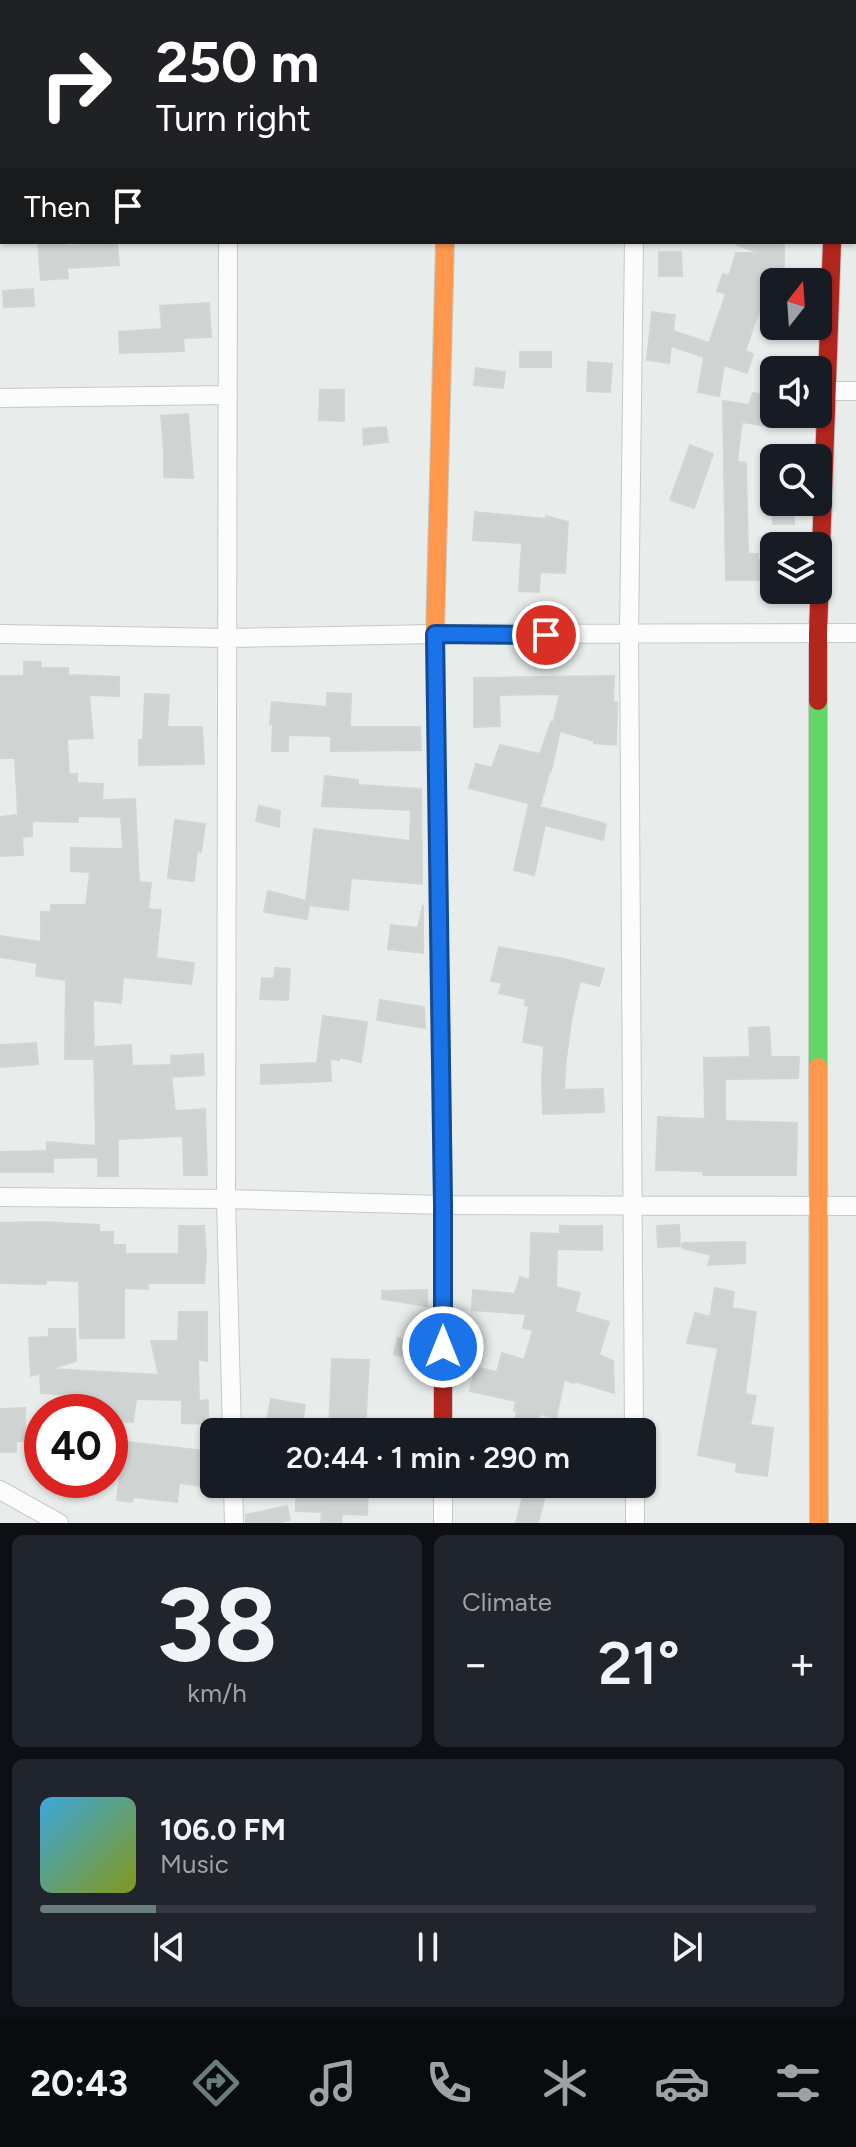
<!DOCTYPE html>
<html lang="en">
<head>
<meta charset="utf-8">
<style>
	body { margin:0; font-family:Figtree,sans-serif; background:#20242c; color:#f1f3f6; height:100vh; display:flex; flex-direction:column; font-size:30px; white-space:nowrap }
	* { box-sizing:border-box; margin:0 }
	p { font-size:26px; color:#9ea1a6 }
	.icon { flex:none; width:44px; height:44px; fill:none; stroke:currentColor; stroke-width:2; stroke-linecap:round; stroke-linejoin:round }
	.map { position:relative; height:1523px; overflow:hidden }
	.drawer { display:flex; flex-direction:column; gap:12px; padding:12px; background:#0d0f14; flex:1 }
	.drawer>* { flex:none }
	.top-card { position:absolute; left:0px; top:0px; width:856px; height:244px; box-shadow:0 2px 6px #0004; background:#202124; color:#fff; overflow:hidden }
	.needle { width:52px; rotate:17deg }
	.controls { position:absolute; left:760px; top:268px; display:grid; gap:16px }
	.controls a { display:grid; place-items:center; width:72px; height:72px; border-radius:12px; background:#171b24; box-shadow:0 2px 6px #0004; font-size:40px }
	.speed { position:absolute; left:24px; top:1394px; display:flex; gap:16px; font-size:40px; font-weight:700; text-align:center }
	.speed>* { display:grid; place-content:center; width:104px; height:104px; border-radius:50%; background:#171b24; box-shadow:0 2px 6px #0004; line-height:1 }
	.speed .limit { border:12px solid #d22; background:#fff; color:#111 }
	.pin { position:absolute; display:grid; place-items:center; width:68px; height:68px; color:#fff; margin:-34px; border:4px solid #fff; border-radius:50%; box-shadow:0 2px 8px #0007 }
	.me { position:absolute; width:88px; margin:-44px; rotate:0deg; stroke-linejoin:round; filter:drop-shadow(0 0 6px #0008) }
	.turn { display:flex; align-items:center; gap:28px; height:168px; padding:0 24px; font-size:36px }
	.turn .icon { width:104px; height:104px; stroke-width:2.5 }
	.turn b { display:block; font-size:56px; line-height:68px }
	.then { display:flex; align-items:center; height:76px; padding:0 24px; background:#0003; gap:16px; font-size:30px }
	.big { font-size:60px; font-weight:600; line-height:1.1 }
	.drawer .card { flex:1; display:flex; flex-direction:column; justify-content:center; gap:12px; min-width:0; padding:0 28px; border-radius:12px; background:#20242c }
	.drawer .dial { align-items:center; gap:0 }
	.dial b { font-size:104px; line-height:1 }
	.song { display:flex; align-items:center; gap:24px }
	.cover { width:96px; height:96px; border-radius:12px; background:linear-gradient(135deg,hsl(200 70% 55%),hsl(70 70% 35%)) }
	.played { height:8px; border-radius:4px; background:linear-gradient(90deg,#697e78 15%,#363941 15%) }
	.keys { display:flex; justify-content:space-around; direction:ltr }
	.heat { display:flex; justify-content:space-between; align-items:center; font-size:44px; direction:ltr }
	.drawer .tiles { flex:1; display:grid; gap:12px; grid-template-columns:1fr 1fr }
	.card:last-child { grid-column:span 2 }
	.trip { position:absolute; left:200px; top:1418px; width:456px; height:80px; border-radius:12px; background:#171b24; box-shadow:0 2px 6px #0004; font-weight:600; line-height:80px; text-align:center }
	.tab-bar { display:flex; height:128px; justify-content:space-around; align-items:center; background:#090b0e; color:#9ea1a6 }
	.tab-bar .icon { width:56px; height:56px }
	.tab-bar .active { color:#697e78 }
	.tab-bar b { font-size:36px; color:#f1f3f6 }
	.map>svg:first-child { display:block }
</style>
</head>
<body>
<div class="map">
<svg width="856" height="1523" viewBox="0 0 856 1523">
	<rect width="100%" height="100%" fill="#e8edeb"/>
	<path fill="#cfd4d2" stroke="#d1d6d4" stroke-width="2" d="M38,242H66V246L117,243L119,265L67,268L68,278L41,280Z
		M738,242H784V265L778,282H774V310L761,306L745,351L753,354L747,373L724,365L719,396L698,392L704,357L671,346L669,363L647,360L652,312L675,315L673,331L709,343L726,294L717,291L723,274L729,276L736,253H761L737,245Z
		M659,252H681L682,276H659Z
		M33,289L34,306L4,307L3,291Z
		M209,303L211,337L183,338L184,351L120,353L119,332L162,329L160,306Z
		M520,352H551V367H520Z
		M588,362L612,364L610,392L587,391Z
		M476,368L505,372L503,388L474,385Z
		M320,390H344V421L319,420Z
		M753,393L774,397V427L742,422L737,462L746,463L748,554H758L757,560H774V580H726L723,401L749,405Z
		M188,414L193,478L164,477V450L161,416Z
		M386,427L388,442L364,445L363,429Z
		M690,445L713,454L694,508L670,500Z
		M773,502H794V524H773Z
		M475,512L546,519V516L568,522L565,573L540,572L539,592L519,591L522,543L473,540Z
		M24,662H41V668H68V675L119,677V696L89,695L93,738L67,739L69,774H77V783L103,784L102,800L135,799L139,882L151,883L148,909L161,910L156,958L194,963L191,984L123,977L121,1003L93,1000L94,1059H65L66,980L36,976L37,963L0,957V936L41,942V912H51V905H86L90,872L71,871V848L123,849L121,817L78,816V822L32,821V836L22,837L23,855L0,856V817L18,815L15,758H0V676H24Z
		M614,676L613,702H617L616,745L594,743V741L560,731L551,771L550,770L540,806L469,788L476,764L492,768L500,745L540,754L551,722L553,723L560,694L499,695L500,726L474,727V678Z
		M327,693L351,694L350,727H420L421,750L331,751V736L288,735V751H272L273,724H270L272,702L327,707Z
		M145,694L169,695L167,727H202L204,764L139,765V740H143Z
		M325,776L358,780V785L421,789L422,884L351,878L348,910L309,905L307,919L264,912L268,891L306,901L314,829L410,841L411,810L322,806Z
		M529,804L606,824L603,840L545,825L534,875L514,870Z
		M259,806L280,811L279,827L256,821Z
		M175,820L205,824L201,852L197,851L194,881L168,878Z
		M423,905V953L388,949L391,925L418,928Z
		M499,947L564,959L604,969L599,986L580,981L572,1016L566,1059L564,1090L603,1089L604,1112L543,1114L542,1080L544,1046L523,1042L529,1006L525,1005L526,999L499,993L502,983L491,981Z
		M275,968L290,969L288,1000L260,999L262,978L274,979Z
		M380,1000L424,1007L425,1028L377,1020Z
		M323,1016L367,1022L361,1062L339,1057V1060L330,1059L331,1081L261,1084V1065L317,1063Z
		M769,1027L771,1057H799L798,1078L725,1079V1119L727,1121L797,1123L796,1175H703V1171L656,1170L658,1117L705,1119L704,1058L750,1057L749,1028Z
		M36,1043L38,1064L0,1067V1045Z
		M131,1045L132,1066L170,1065L175,1111L205,1109L207,1175H184L183,1136L118,1139V1176H98V1157L53,1158V1172H0V1152L47,1151V1142L96,1146L94,1047Z
		M203,1054L204,1075L172,1077L171,1056Z
		M41,1222L99,1225V1232H113V1245H125V1254H179V1226H204L206,1254L204,1283H148V1289L124,1288V1338H80L79,1281L46,1280V1284L0,1283V1223Z
		M679,1225L680,1246L658,1247L657,1226Z
		M560,1226H602V1250L557,1249L556,1287L580,1293L575,1312L609,1322L599,1355L613,1361L614,1393L574,1381V1383L564,1380L556,1418L540,1414L536,1432H513L517,1411L514,1410L516,1401L470,1391L475,1367L497,1372L502,1353L524,1360L533,1330L523,1328L526,1314L472,1310L473,1290L515,1294L520,1277L530,1280L531,1233L560,1234Z
		M745,1242V1263L708,1265L711,1255L682,1248L683,1243Z
		M715,1288L734,1292L732,1308L756,1312L745,1394L756,1396L750,1425L773,1428L767,1476L736,1472L737,1463L698,1455L718,1348L687,1343L695,1313L710,1317Z
		M427,1290V1306L382,1299V1291Z
		M179,1312H207V1361L198,1360L199,1401L208,1400V1424L182,1423V1400L136,1399L133,1422L110,1421V1412H81L84,1396L41,1393L40,1373L31,1376L29,1338L49,1337V1329H75L76,1361L50,1369L159,1375L151,1341H178Z
		M412,1334L427,1338V1351L424,1362L394,1354L398,1338L410,1342Z
		M332,1359L369,1360L365,1432H329Z
		M271,1399L305,1405L301,1432H265Z
		M25,1408V1441H16V1452H0L1,1409Z
		M110,1440L204,1451L203,1486L179,1483L177,1502L133,1497L132,1502L117,1500L122,1457L110,1455Z
		M296,1484H368L367,1515L342,1514L341,1523H321L322,1512L296,1511Z
		M526,1484H548L538,1523H516Z
		M287,1506L290,1520L278,1523H246V1515Z"/>
	<g fill="none" stroke-linecap="round" stroke-linejoin="round">
		<defs>
			<path id="street" d="M448,0V2
				M237,2V0
				M639,2V0
				M843,2V0
				M0,162H2
				M228,242L226,1199L232,1432
				M634,242L629,635L634,1432
				M825,391H856
				M0,398L228,395
				M0,634L228,638L435,634L856,633
				M0,1197L226,1199L443,1205L856,1206
				M233,1484L234,1523
				M635,1484V1523
				M0,1490L59,1523
				M443,1523V1484"/>
			<path id="fast" d="M818,701V1067"/>
			<path id="slow" d="M438,884L435,634L445,242
				M818,1067L819,1523"/>
			<path id="jam" d="M818,701V633L832,242
				M438,884L443,1205V1432"/>
		</defs>
		<use href="#street" stroke="#c5cac8" stroke-width="20"/>
		<use href="#fast" stroke="#c3cbc8" stroke-width="20"/>
		<use href="#slow" stroke="#c3cbc8" stroke-width="20"/>
		<use href="#jam" stroke="#c3cbc8" stroke-width="20"/>
		<use href="#street" stroke="#fcfcfc" stroke-width="18"/>
		<use href="#fast" stroke="#63d668" stroke-width="18"/>
		<use href="#slow" stroke="#ff974d" stroke-width="18"/>
		<use href="#jam" stroke="#b3261e" stroke-width="18"/>
	</g>
	<g fill="none" stroke-linecap="round" stroke-linejoin="round">
		<defs>
			<path id="route" d="M443,1347V1205L435,634L546,635"/>
		</defs>
		<use href="#route" stroke="#114b97" stroke-width="20"/>
		<use href="#route" stroke="#1a73e8" stroke-width="14"/>
	</g>
</svg>
<div class="controls">
<a><svg class="needle" viewBox="-14 -14 28 28"><path d="M0-13l5 13h-10z" fill="#e53935"/><path d="M0 13l5-13h-10z" fill="#9ea1a6"/></svg></a>
<a><svg class="icon" aria-label="sound" viewBox="0 0 24 24"><path d="M4 9h4l5-4v14l-5-4H4zM17 9q2 3 0 6"/></svg></a>
<a><svg class="icon" aria-label="search" viewBox="0 0 24 24"><circle cx="10" cy="10" r="6"/><path d="M15 15l6 6"/></svg></a>
<a><svg class="icon" aria-label="layers" viewBox="0 0 24 24"><path d="M12 4l9 5-9 5-9-5zM3 14l9 5 9-5"/></svg></a>
</div>
<div class="speed"><div class="limit">40</div></div>
<div class="pin" style="left:546px;top:635px;background:#d93025"><svg class="icon" aria-label="arrive" viewBox="0 0 24 24"><path d="M6 21V4h12l-3 4 3 4H6"/></svg></div>
<svg class="me" style="left:443px;top:1347px" viewBox="-20 -20 40 40"><circle r="17" fill="#1a73e8" stroke="#fff" stroke-width="3"/><path d="M0-11L8 9 0 5-8 9z" fill="#fff"/></svg>
<div class="trip">20:44 · 1 min · 290 m</div>
<div class="top-card">
<div class="turn"><svg class="icon" aria-label="right" viewBox="0 0 24 24"><path d="M7 20v-9h11M14 6l5 5-5 5"/></svg><div><b>250 m</b>Turn right</div></div>
<div class="then">Then<svg class="icon" aria-label="arrive" viewBox="0 0 24 24"><path d="M6 21V4h12l-3 4 3 4H6"/></svg></div>
</div>
</div>
<section class="drawer">
<div class="tiles">
<div class="card dial"><b>38</b><p>km/h</p></div>
<div class="card"><p>Climate</p>
<div class="heat"><a>−</a><b class="big">21°</b><a>+</a></div>
</div>
<div class="card">
<div class="song"><i class="cover"></i><div><b>106.0 FM</b><p>Music</p></div></div>
<div class="played"></div>
<div class="keys"><svg class="icon" aria-label="previous" viewBox="0 0 24 24"><path d="M18 5L8 12l10 7zM5 5v14"/></svg><svg class="icon" aria-label="pause" viewBox="0 0 24 24"><path d="M8 5v14M16 5v14"/></svg><svg class="icon" aria-label="next" viewBox="0 0 24 24"><path d="M6 5l10 7-10 7zM19 5v14"/></svg></div>
</div>
</div>
</section>
<nav class="tab-bar">
<b>20:43</b>
<svg class="icon active" aria-label="directions" viewBox="0 0 24 24"><path d="M12 3l9 9-9 9-9-9zM9 14v-3h6M13 9l2 2-2 2"/></svg>
<svg class="icon" aria-label="music" viewBox="0 0 24 24"><path d="M9 18V5l10-2v13"/><circle cx="6" cy="18" r="3"/><circle cx="16" cy="16" r="3"/></svg>
<svg class="icon" aria-label="phone" viewBox="0 0 24 24"><path d="M5 4h4l2 5-3 2q2 4 5 5l2-3 5 2v4C11 20 4 13 5 4z"/></svg>
<svg class="icon" aria-label="climate" viewBox="0 0 24 24"><path d="M12 3v18M4 7l16 10M4 17L20 7"/></svg>
<svg class="icon" aria-label="car" viewBox="0 0 24 24"><path d="M5 17H2v-5l4-1 3-4h7l3 4 3 1v5h-3M9 17h6M6 11h13"/><circle cx="7" cy="17" r="2"/><circle cx="17" cy="17" r="2"/></svg>
<svg class="icon" aria-label="filters" viewBox="0 0 24 24"><path d="M4 7h16M4 17h16"/><circle cx="9" cy="7" r="2"/><circle cx="15" cy="17" r="2"/></svg>
</nav>
</body>
</html>
